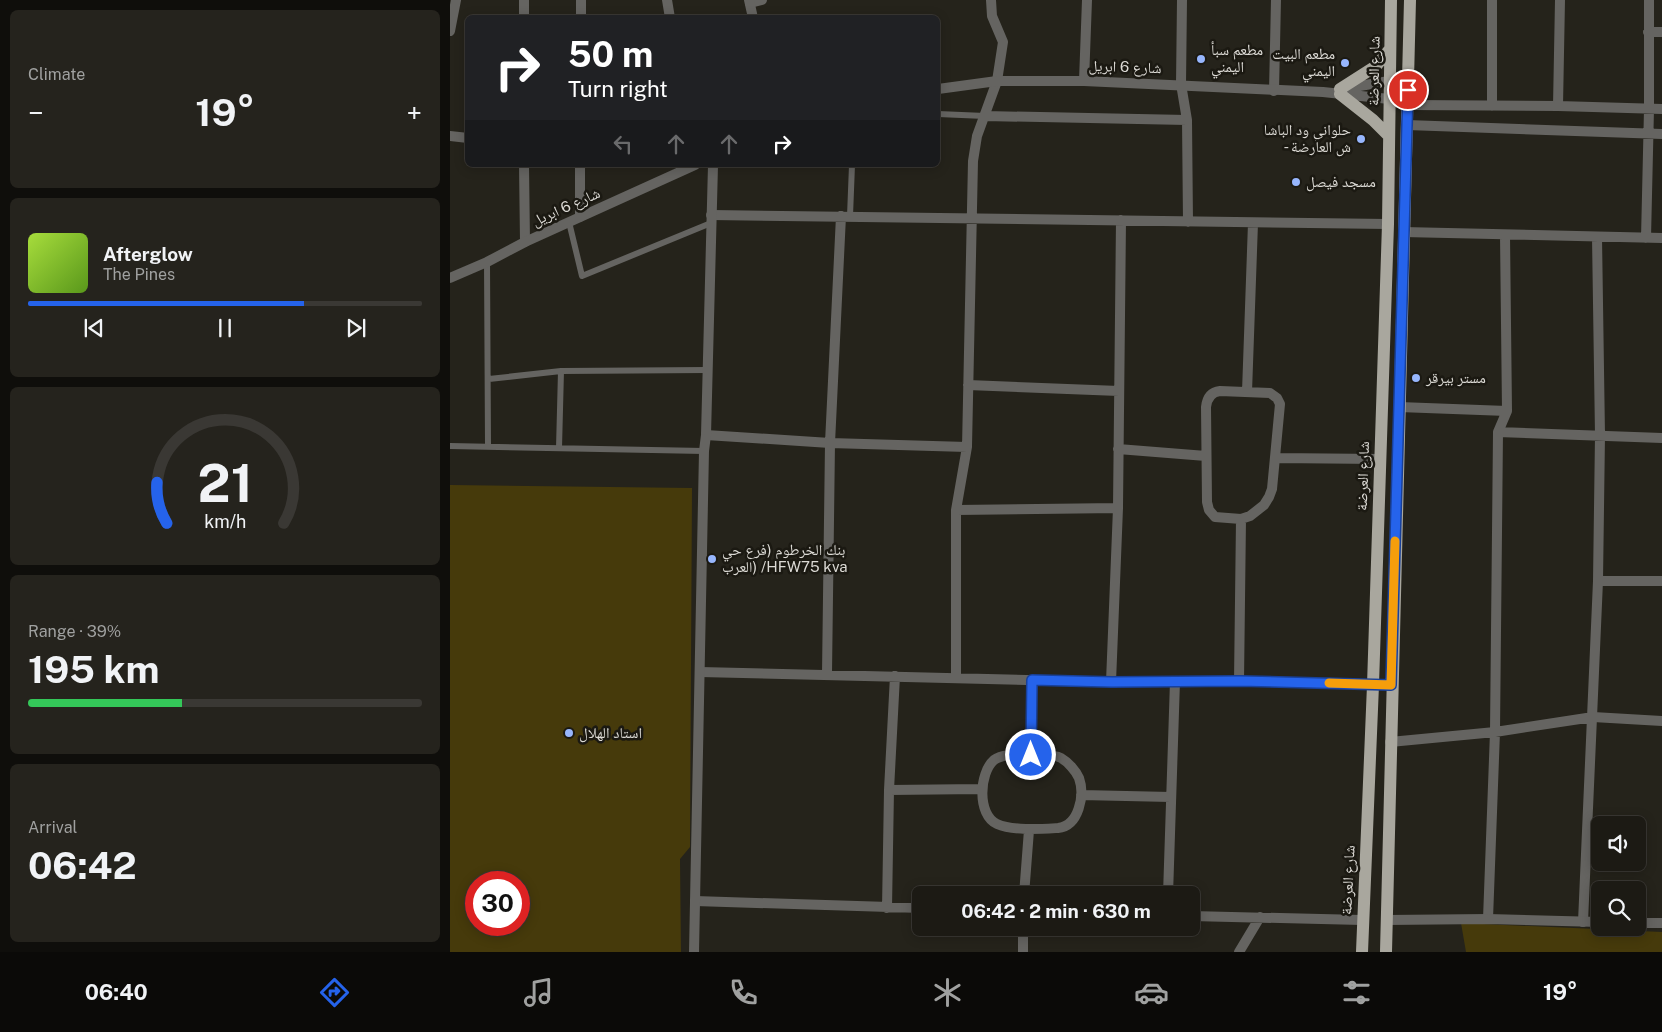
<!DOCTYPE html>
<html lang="en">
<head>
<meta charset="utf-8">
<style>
	body { margin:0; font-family:"Public Sans","Noto Naskh Arabic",sans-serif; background:#25231d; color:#f1f3f6; height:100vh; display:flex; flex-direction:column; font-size:19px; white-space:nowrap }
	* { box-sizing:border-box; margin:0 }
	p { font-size:16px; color:#a0a1a0 }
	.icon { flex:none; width:28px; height:28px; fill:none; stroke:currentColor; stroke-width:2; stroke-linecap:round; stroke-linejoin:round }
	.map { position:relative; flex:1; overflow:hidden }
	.panel { display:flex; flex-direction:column; gap:10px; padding:10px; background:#0f0e0b; width:450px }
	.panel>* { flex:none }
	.top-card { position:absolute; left:15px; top:15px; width:475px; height:152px; border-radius:8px; box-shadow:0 2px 12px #0003,0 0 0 1px #3a3834; background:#202124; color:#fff; overflow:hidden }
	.buttons { position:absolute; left:1141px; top:816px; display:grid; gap:10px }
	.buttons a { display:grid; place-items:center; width:55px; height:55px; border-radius:8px; background:#1c1a14; box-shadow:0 2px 12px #0003,0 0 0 1px #3a3834; font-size:25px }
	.speed { position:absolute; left:15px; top:871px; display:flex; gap:10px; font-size:25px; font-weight:700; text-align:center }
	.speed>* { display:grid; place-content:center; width:65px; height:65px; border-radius:50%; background:#1c1a14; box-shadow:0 2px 12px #0003,0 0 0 1px #3a3834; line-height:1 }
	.speed .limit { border:8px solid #d22; background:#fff; color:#111 }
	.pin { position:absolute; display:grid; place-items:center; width:42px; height:42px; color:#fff; margin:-21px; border:2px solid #fff; border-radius:50%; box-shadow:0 1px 5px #0007 }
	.me { position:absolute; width:55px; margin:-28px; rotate:0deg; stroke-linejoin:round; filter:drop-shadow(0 0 4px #0008) }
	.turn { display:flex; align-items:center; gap:18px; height:105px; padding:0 20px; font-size:22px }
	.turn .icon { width:65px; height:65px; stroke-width:2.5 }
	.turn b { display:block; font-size:35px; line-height:42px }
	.lanes { display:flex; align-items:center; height:48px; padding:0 20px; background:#0003; justify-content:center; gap:25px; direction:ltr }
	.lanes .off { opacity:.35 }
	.big { font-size:38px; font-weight:700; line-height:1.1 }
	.panel .tile { flex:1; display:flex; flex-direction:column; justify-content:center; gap:8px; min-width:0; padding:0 18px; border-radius:8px; background:#25231d }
	.panel .dial { align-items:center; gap:0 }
	.dial svg { height:130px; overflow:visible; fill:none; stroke:#3a3834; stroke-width:7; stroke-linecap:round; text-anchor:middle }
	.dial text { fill:#f1f3f6; stroke:none }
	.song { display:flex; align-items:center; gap:15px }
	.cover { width:60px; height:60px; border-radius:8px; background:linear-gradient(135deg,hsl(80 70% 55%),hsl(90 70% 35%)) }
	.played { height:5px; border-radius:2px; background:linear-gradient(90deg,#2563eb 70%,#3a3834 70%) }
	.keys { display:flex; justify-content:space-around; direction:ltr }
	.heat { display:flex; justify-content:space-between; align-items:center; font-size:28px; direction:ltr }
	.charge { height:8px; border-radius:4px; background:linear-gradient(90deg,#34c759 39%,#3a3834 0) }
	.trip { position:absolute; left:462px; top:886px; width:288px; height:50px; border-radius:8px; background:#1c1a14; box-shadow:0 2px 12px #0003,0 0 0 1px #3a3834; font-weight:700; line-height:50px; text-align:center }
	.tab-bar { display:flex; height:80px; justify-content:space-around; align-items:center; background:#0b0a08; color:#a0a1a0 }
	.tab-bar .icon { width:35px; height:35px }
	.tab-bar .selected { color:#2563eb }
	.tab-bar b { font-size:22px; color:#f1f3f6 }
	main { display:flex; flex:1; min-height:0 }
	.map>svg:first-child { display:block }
</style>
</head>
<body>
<main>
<section class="panel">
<div class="tile"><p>Climate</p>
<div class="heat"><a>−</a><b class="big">19°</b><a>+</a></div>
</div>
<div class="tile">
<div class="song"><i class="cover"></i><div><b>Afterglow</b><p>The Pines</p></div></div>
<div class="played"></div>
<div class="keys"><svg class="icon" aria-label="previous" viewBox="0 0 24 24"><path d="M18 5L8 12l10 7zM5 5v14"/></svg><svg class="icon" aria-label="pause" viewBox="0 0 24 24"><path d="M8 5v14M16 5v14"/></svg><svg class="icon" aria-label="next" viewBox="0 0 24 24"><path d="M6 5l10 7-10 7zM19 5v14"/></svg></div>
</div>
<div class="tile dial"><svg viewBox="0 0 100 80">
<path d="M14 69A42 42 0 1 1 86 69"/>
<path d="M14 69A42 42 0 0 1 8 44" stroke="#2563eb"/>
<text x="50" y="56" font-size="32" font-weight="700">21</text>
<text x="50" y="72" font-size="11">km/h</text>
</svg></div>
<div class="tile"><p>Range · 39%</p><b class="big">195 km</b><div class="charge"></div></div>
<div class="tile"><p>Arrival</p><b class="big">06:42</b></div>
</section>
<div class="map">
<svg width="1212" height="952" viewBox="0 0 1212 952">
	<rect width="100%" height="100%" fill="#25231b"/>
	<path fill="#463a0b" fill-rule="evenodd" d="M0,485L242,488L240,847L230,859L231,952H0ZM26,882H69V925H26Z
		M1011,923L1212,932V952H1016Z"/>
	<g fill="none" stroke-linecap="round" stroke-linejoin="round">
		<path stroke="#656461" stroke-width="6" d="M488,114L535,116
			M400,216L402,165
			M119,222L132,276L261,223
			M37,262L38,446
			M39,379L111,371L257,370
			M0,446L254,451
			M109,448L111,371"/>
		<path stroke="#656461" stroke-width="10" d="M217,0L220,18
			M732,0L731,84L737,120L738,222
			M1042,0V106
			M300,3L312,0
			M74,18V0
			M131,18V0
			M0,31L6,0
			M1198,32H1212
			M634,81L637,0
			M824,91L826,0
			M958,105L1108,106L1212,109
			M1108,106L1110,0
			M535,116L737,120
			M957,125L1212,134
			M0,136L18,138
			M74,165L75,242
			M130,165V217
			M261,215L938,224
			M953,232L1212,238
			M1196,238L1199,109V0
			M518,385L669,391
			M770,391L820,393L827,398L830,404L822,489L819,497L814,505L800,516L791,519L765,517L759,510L757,502L756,407C757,398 761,392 770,391Z
			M797,392L803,223
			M949,407L1057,411
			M1048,432L1212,438
			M256,435L380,443L517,447
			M668,449L756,456
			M825,458L930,459
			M506,510L668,508
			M1148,581H1212
			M250,672L661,682L789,681L941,685
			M377,674L380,443L391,216
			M506,677V510L517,447L523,161L527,136L547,81L553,42L542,16L541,0
			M789,681L791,519
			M661,682L668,508L671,220
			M940,742L1045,732L1143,717L1212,721
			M581,755C590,755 604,754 611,758C618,762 626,771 629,778C635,795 629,826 608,828C591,829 563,831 547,824C527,815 529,773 544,760C553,753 570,755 581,755Z
			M581,755L582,680
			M439,790L531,789
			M631,795L721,797
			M574,895L579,830
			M718,895L725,681
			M245,901L471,908
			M437,908L439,790L445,676
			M741,916L912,920
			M1038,919L1045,732L1048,432L1057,411L1055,235
			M1133,922L1148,581L1150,435L1147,237
			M573,952V928
			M789,952L810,917"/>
		<path stroke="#656461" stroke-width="10" d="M299,0L303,18
			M488,89L547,81H634L873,92L958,101
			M892,89L939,81L958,80
			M0,278L37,262L75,242L245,165
			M936,920L1038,919L1150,922
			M1188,923H1212
			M244,952L254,451L256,435L263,165"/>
		<path stroke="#a9a79e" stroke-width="12" d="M890,89L926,66L940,49
			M890,94L923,120L939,136
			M912,952L923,685L938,224L941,0
			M936,952L960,0"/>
	</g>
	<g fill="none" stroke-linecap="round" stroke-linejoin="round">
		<defs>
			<path id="route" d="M581,755L582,680L662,682L790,681L941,685L958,90"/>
		</defs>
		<use href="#route" stroke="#184099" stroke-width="12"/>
		<use href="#route" stroke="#2563eb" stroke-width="9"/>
		<path stroke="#f59e0b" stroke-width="9" d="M879,683L941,685L945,541"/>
	</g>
	<g fill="#97b6fd" stroke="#1b1912" stroke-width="2">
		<circle cx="751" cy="59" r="5"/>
		<circle cx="895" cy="63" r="5"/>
		<circle cx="911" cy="139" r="5"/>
		<circle cx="846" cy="182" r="5"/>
		<circle cx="966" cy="378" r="5"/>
		<circle cx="262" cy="559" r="5"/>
		<circle cx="119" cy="733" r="5"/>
	</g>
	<g text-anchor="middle" stroke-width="5" stroke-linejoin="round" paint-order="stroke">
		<g font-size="15" fill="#dcdad5" stroke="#1b1912" text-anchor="start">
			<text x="761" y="55">مطعم سبأ<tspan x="761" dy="17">اليمني</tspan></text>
			<text x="885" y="59" text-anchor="end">مطعم البيت<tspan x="885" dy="17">اليمني</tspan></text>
			<text x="901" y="135" text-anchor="end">حلواني ود الباشا<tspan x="901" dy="17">- ش العارضة</tspan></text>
			<text x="856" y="187">مسجد فيصل</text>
			<text x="976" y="383">مستر بيرقر</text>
			<text x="272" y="555">بنك الخرطوم (فرع حي<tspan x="272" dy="17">العرب) /HFW75 kva</tspan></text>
			<text x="129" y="738">استاد الهلال</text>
		</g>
		<g font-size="15" fill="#dcdad5" stroke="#1b1912">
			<text transform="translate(675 67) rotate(2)" y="5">شارع 6 ابريل</text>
			<text transform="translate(924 71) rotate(-89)" y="5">شارع العرضة</text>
			<text transform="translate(116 207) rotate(-24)" y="5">شارع 6 ابريل</text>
			<text transform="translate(913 476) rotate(-88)" y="5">شارع العرضة</text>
			<text transform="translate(898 880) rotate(-87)" y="5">شارع العرضة</text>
		</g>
	</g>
</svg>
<div class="buttons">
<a><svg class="icon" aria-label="sound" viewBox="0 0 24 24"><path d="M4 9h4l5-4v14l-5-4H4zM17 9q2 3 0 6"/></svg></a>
<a><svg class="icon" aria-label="search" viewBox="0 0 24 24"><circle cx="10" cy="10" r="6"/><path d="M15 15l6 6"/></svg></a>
</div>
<div class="speed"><div class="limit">30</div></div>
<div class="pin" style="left:958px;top:90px;background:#d93025"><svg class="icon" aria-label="arrive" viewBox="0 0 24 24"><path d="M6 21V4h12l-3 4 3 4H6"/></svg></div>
<svg class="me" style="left:581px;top:755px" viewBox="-20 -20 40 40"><circle r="17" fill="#2563eb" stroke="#fff" stroke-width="3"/><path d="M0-11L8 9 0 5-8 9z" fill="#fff"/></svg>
<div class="trip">06:42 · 2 min · 630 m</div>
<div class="top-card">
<div class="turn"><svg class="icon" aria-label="right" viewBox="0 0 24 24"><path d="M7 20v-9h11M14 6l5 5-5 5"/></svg><div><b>50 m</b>Turn right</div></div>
<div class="lanes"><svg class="icon off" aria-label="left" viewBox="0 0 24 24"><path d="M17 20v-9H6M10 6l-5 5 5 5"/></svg><svg class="icon off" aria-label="ahead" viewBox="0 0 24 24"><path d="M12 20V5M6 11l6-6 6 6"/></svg><svg class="icon off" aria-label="ahead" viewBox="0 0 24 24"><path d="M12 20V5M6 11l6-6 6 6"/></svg><svg class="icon" aria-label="right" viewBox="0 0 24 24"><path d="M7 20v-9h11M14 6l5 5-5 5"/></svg></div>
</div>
</div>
</main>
<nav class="tab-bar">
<b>06:40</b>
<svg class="icon selected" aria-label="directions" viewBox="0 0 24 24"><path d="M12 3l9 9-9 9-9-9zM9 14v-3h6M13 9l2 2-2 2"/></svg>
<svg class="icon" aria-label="music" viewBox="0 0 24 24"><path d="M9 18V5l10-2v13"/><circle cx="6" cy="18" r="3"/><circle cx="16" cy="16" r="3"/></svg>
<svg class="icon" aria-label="phone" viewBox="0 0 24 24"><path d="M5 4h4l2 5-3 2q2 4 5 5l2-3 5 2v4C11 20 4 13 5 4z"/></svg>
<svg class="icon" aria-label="climate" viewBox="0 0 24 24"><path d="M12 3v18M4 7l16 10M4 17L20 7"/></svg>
<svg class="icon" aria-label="car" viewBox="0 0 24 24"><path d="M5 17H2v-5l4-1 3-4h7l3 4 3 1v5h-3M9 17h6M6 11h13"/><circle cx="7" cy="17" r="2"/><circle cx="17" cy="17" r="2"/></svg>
<svg class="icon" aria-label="filters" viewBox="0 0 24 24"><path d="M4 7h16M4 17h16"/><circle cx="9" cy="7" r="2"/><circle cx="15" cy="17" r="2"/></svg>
<b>19°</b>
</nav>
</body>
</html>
